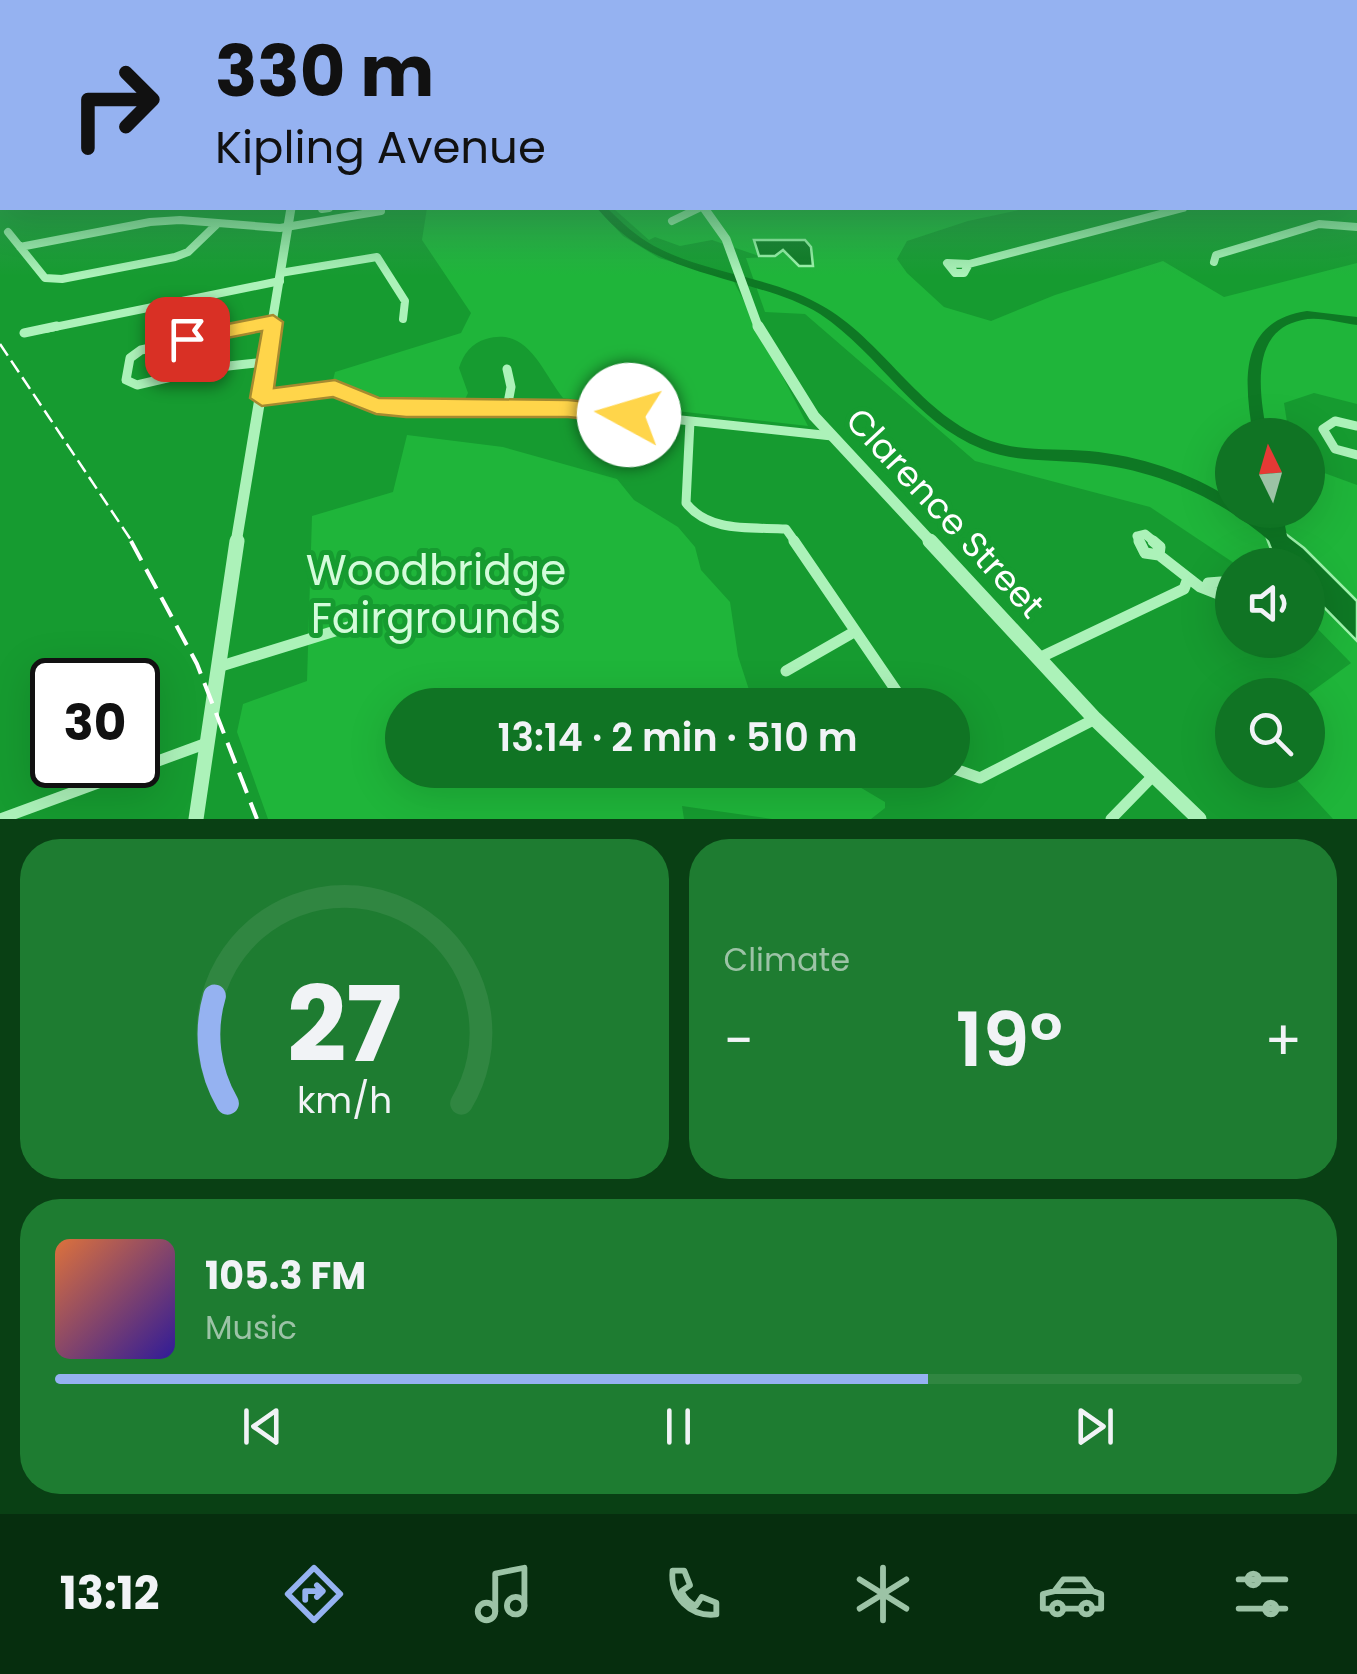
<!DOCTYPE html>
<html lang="en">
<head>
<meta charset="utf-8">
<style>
	body { margin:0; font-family:Poppins,sans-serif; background:#1e7c31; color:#f1f3f6; height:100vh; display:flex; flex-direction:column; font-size:38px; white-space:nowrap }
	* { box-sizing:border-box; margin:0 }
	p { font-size:32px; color:#9cc3a6 }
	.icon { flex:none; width:55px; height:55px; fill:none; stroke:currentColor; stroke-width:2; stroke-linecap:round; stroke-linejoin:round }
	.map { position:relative; height:819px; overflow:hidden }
	.sheet { display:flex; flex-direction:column; gap:20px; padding:20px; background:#094014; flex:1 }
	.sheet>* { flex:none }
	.top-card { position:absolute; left:0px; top:0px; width:1358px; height:210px; box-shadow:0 10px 40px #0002; background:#95b2f1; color:#111; overflow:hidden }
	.needle { width:65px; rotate:355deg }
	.controls { position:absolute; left:1215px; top:418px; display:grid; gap:20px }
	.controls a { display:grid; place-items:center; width:110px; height:110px; border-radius:50%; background:#107424; box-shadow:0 10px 40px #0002; font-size:50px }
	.speed { position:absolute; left:30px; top:658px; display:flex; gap:20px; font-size:50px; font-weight:700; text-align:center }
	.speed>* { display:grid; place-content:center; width:130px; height:130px; border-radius:50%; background:#107424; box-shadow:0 10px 40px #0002; line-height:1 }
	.speed .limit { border:5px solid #111; border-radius:15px; background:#fff; color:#111 }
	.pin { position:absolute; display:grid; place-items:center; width:85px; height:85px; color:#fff; margin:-42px; border-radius:20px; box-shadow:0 5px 15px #0006 }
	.me { position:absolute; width:110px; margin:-55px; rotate:276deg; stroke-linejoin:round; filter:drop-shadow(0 0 8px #0008) }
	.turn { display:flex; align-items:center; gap:35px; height:210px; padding:0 50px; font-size:45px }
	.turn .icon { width:130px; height:130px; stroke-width:2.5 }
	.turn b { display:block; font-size:70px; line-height:85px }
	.big { font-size:75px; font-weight:600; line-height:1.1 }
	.sheet .card { flex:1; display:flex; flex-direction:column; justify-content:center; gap:15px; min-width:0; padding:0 35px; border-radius:40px; background:#1e7c31 }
	.sheet .dial { align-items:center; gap:0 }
	.dial svg { height:260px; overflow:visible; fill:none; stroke:#308641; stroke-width:7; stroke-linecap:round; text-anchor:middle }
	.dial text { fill:#f1f3f6; stroke:none }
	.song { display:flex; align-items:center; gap:30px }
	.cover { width:120px; height:120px; border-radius:15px; background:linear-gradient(135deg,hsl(20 70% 55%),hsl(250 70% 35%)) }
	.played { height:10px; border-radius:5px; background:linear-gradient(90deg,#95b2f1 70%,#308641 70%) }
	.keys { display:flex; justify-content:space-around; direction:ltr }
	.heat { display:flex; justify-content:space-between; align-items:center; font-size:55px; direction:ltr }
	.sheet .tiles { flex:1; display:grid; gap:20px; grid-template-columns:1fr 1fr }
	.card:last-child { grid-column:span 2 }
	.trip { position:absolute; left:385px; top:688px; width:585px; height:100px; border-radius:50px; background:#107424; box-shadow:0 10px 40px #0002; font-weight:600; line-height:100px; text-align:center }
	.menu { display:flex; height:160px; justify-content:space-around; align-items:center; background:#062e0e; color:#9cc3a6 }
	.menu .icon { width:70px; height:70px }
	.menu .active { color:#95b2f1 }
	.menu b { font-size:45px; color:#f1f3f6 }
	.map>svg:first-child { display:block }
</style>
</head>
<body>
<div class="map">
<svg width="1357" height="819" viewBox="0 0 1357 819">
	<rect width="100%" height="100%" fill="#169b30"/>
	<path fill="#1fb53a" d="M427,208H597L623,236L659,258L733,280L808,426L563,398C542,372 528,326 486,339C472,343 463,354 459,368L468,393L460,410L382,408L331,388L335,372L461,333L471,313L422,240Z
		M613,208H1028L968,221L907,241L897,259L907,273L944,307L991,321L1055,295L1163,261L1224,297L1357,263V404L1314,393L1284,403L1289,435H1232V510H1308V467L1357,485V819H1333L1288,770H1308L1307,695L1351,663L1308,619V565H1237L1150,507L975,461L805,314L765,312L746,258L769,257L783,250L809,257L755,241L759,256L712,240L680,246L655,237L649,240Z
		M407,435L503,447L617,479L634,500L678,527L695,547L701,570L730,602L738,656L754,705H402V770H831L885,802V808L871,819H772L682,806L684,819H268L237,732L243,704L307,681L312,516L393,492Z"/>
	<path fill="#0e7824" stroke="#9ff5ad" stroke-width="2.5" d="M754,240H805L811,247L813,266H799L783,250L775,256H759Z
		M1257,512L1304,548L1357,601V641L1308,591V565H1282L1274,557Z"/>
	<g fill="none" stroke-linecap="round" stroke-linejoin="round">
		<path fill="#0e7824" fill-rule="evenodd" d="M597,208H607C622,223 636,236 654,246C708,275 774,276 826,308C887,345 921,416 991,441C1022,452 1057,448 1089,451C1141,456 1188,472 1232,499V510H1249L1269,523L1266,510H1282L1287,536L1312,565L1310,570L1308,571V565H1294C1241,507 1165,470 1087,463C1053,459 1015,463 982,449C914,422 880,354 820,314C799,301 773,293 749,286C690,269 638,258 597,208Z
			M1307,311L1357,317V325C1339,323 1319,316 1302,320C1248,331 1260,395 1267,435H1253C1244,381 1238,321 1307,311Z"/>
		<path stroke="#acf2b9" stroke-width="8" d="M322,209L329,208
			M672,221L699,208
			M8,232L45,278L62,279L175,257L188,252L216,225
			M20,247L150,222L180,220L280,228L381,211L380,208
			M1214,262L1216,255L1319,224L1357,227
			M947,263L969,264L964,273H955Z
			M969,264L1183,208
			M280,273L377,257L405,301L403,319
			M45,329L280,281
			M241,329L273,322"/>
		<path stroke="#acf2b9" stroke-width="9" d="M253,326L141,350L130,358L126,380L137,385L210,368L266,362
			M24,333L57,326
			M507,369L511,387L507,408
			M261,398L335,388L376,406L406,409L568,408L832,436
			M690,421L686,503C709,533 752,527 786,529L796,543
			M1357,426L1335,421L1323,429L1335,449L1357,455
			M1140,543L1137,536L1145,534L1156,543"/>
		<path stroke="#acf2b9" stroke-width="11" d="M794,541L906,705
			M1139,541L1145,553L1159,555
			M1153,541L1160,547L1159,555
			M1159,555L1200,587L1228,598L1232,595L1221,582L1208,583L1210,590
			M1039,658L1184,589L1187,581
			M218,667L348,627
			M786,671L854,632
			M952,768L980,778L1095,719
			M0,819L207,743
			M1111,819L1152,777"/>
		<path stroke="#acf2b9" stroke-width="9" d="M704,208L726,239L759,329
			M271,329L291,208"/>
		<path stroke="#acf2b9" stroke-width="11" d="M758,326L814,416L932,543
			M236,543L272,326"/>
		<path stroke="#acf2b9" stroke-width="15" d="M930,541L1095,719L1199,819
			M196,819L237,541"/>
		<path fill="#dbfce2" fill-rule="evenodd" d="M1355,168L1357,169V176L1355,175Z"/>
		<path stroke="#fff" stroke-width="2.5" stroke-dasharray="14 6" stroke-linecap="butt" d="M0,344L133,543"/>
		<path stroke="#fff" stroke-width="4" stroke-dasharray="22 10" stroke-linecap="butt" d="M131,541L197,664L257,819"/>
	</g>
	<linearGradient id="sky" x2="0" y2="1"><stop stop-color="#0c551a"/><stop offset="0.58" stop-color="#369959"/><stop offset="1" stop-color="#369959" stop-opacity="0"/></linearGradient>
	<rect width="1357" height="276" fill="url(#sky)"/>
	<path fill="#ffd54a" stroke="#a68a30" stroke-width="2.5" d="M273,315L283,322L274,388L335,380L379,398L568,400L629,406L641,415L629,423L568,417H406L376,414L333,397L262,406L250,398L262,331L187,346L176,339L187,332Z"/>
	<g text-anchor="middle" stroke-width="10" stroke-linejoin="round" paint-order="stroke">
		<g font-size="35" fill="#fff" stroke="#169b30">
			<text transform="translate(945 513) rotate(47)" y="12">Clarence Street</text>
		</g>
		<g font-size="42" fill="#d4fcdb" stroke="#169b30">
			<text x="436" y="585">Woodbridge<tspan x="436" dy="48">Fairgrounds</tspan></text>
		</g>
	</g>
</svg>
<div class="controls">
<a><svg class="needle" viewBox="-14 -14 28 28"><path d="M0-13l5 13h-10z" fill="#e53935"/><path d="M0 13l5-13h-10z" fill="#9cc3a6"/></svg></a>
<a><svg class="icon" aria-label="sound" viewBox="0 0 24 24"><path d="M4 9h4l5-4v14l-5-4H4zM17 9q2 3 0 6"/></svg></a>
<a><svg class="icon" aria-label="search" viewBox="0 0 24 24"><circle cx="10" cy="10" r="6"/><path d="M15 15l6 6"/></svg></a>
</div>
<div class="speed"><div class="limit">30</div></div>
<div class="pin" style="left:187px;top:339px;background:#d93025"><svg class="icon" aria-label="arrive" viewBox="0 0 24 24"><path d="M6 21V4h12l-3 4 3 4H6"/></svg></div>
<svg class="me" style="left:629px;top:415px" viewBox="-20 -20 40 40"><circle r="19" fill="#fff"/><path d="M0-13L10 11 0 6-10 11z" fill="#ffd54a"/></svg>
<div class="trip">13:14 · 2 min · 510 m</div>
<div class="top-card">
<div class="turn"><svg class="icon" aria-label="right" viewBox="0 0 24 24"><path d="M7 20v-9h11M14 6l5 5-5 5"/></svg><div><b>330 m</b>Kipling Avenue</div></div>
</div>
</div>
<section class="sheet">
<div class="tiles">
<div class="card dial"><svg viewBox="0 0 100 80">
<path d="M14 69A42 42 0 1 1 86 69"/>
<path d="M14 69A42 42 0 0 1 10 36" stroke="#95b2f1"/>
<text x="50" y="56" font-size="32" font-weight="700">27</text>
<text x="50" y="72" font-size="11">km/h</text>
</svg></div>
<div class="card"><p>Climate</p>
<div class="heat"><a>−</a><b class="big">19°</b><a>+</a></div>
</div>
<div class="card">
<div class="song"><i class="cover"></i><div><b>105.3 FM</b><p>Music</p></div></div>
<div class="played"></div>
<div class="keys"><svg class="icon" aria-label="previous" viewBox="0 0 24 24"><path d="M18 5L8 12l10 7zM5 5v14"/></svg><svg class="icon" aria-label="pause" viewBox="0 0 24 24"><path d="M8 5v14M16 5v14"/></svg><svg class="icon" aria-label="next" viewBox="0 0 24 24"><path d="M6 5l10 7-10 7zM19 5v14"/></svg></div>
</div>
</div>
</section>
<nav class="menu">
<b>13:12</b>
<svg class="icon active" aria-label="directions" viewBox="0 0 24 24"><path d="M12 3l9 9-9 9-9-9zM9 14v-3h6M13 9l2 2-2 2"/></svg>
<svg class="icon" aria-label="music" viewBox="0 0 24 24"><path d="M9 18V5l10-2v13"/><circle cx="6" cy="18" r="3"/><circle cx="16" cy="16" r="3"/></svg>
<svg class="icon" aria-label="phone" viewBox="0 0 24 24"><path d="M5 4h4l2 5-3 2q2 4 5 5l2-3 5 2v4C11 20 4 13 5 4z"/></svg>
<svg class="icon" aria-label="climate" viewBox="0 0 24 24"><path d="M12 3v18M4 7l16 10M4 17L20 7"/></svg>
<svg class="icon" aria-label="car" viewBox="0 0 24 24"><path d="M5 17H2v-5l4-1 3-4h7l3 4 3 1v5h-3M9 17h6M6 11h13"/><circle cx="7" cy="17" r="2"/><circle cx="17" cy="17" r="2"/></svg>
<svg class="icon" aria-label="filters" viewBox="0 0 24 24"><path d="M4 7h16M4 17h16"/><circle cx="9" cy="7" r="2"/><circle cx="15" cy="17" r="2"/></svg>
</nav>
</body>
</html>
